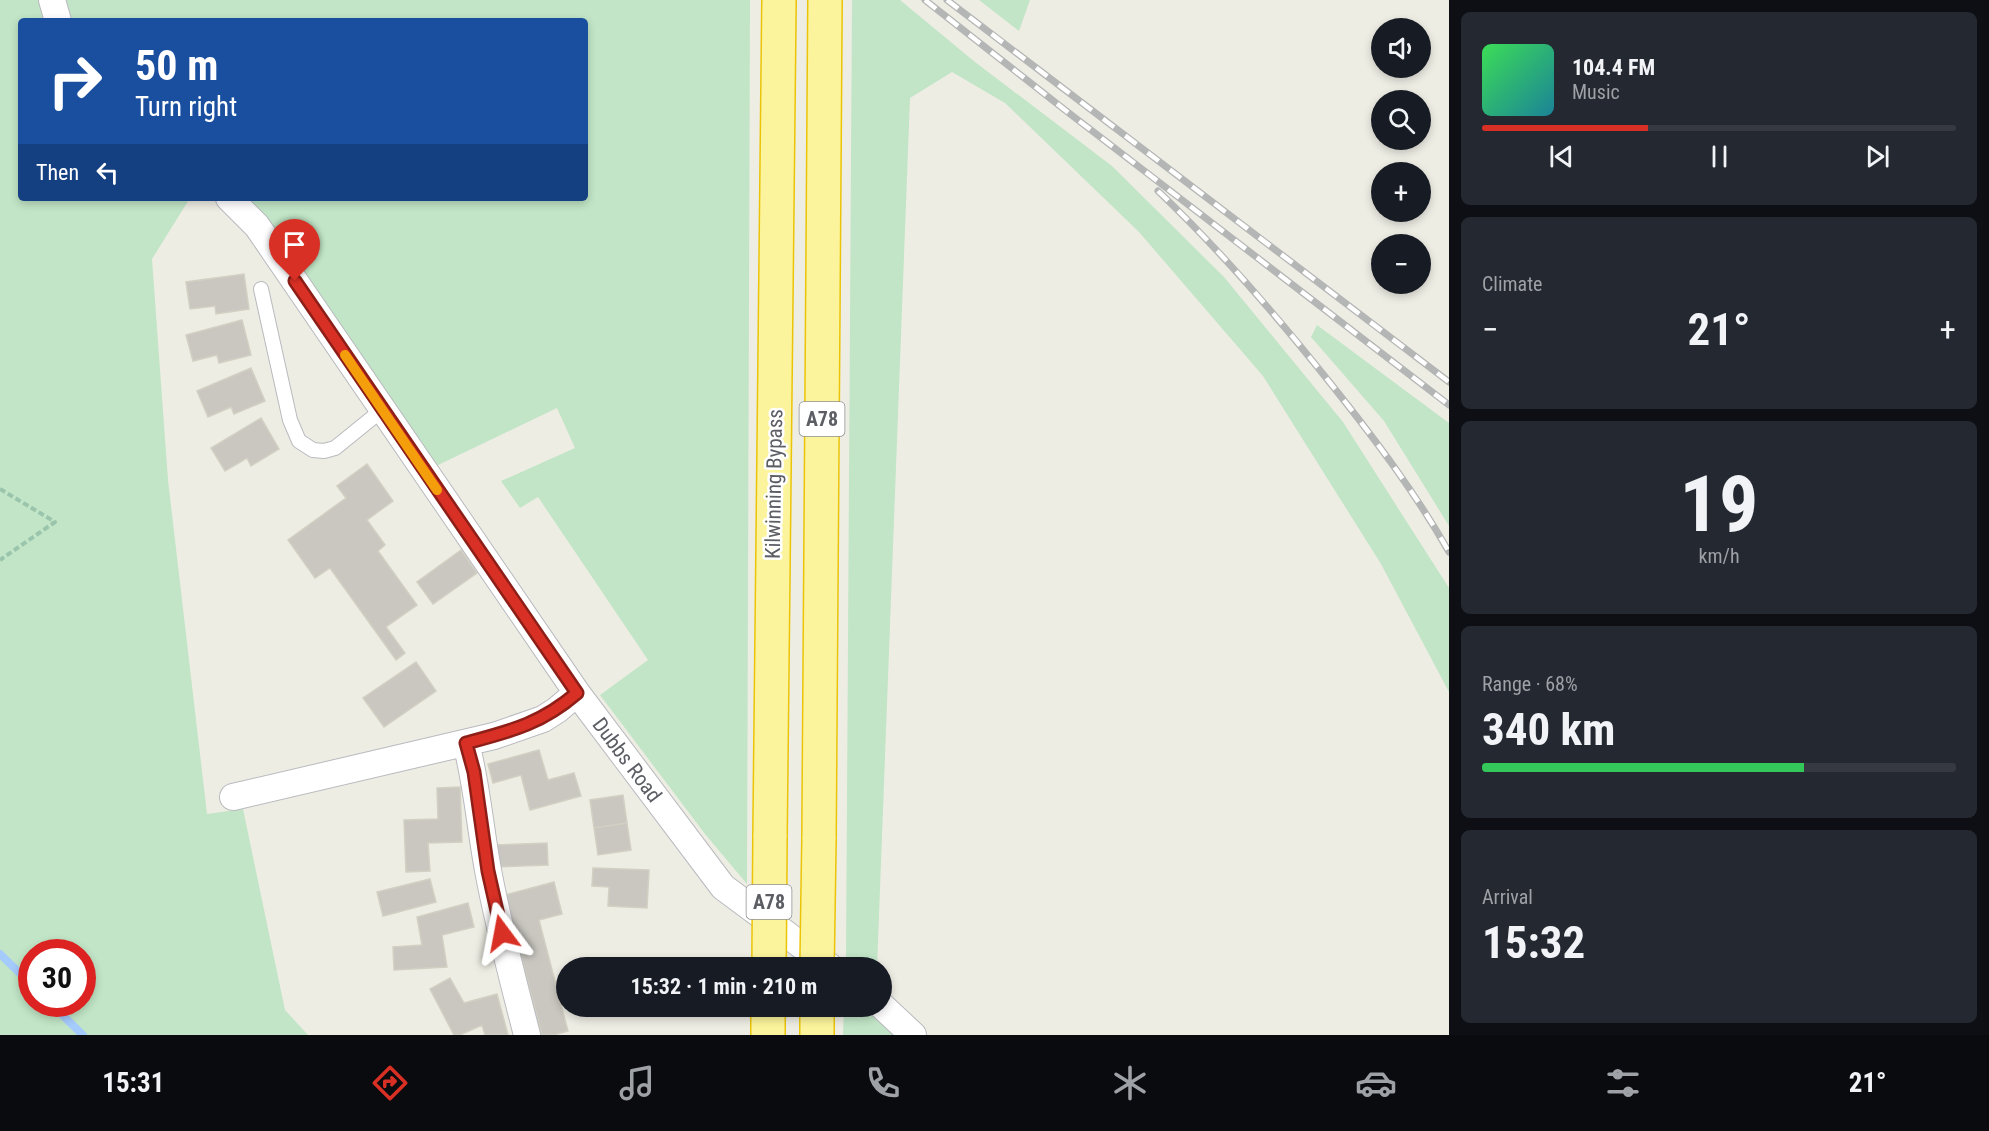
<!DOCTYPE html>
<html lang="en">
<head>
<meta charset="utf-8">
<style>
	body { margin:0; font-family:"Roboto Condensed",sans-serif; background:#242831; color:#f1f3f6; height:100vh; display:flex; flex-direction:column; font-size:22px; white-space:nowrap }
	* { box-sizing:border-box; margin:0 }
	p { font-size:20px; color:#9ea1a6 }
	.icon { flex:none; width:33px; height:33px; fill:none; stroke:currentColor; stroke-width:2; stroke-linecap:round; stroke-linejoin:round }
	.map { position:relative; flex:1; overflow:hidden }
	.side { display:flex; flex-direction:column; gap:12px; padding:12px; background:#0d0f14; width:540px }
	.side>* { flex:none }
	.guide { position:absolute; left:18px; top:18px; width:570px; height:183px; border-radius:6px; box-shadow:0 3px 9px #0003; background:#1a4fa0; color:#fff; overflow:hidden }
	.controls { position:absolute; left:1371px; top:18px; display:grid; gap:12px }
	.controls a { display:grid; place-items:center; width:60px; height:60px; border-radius:50%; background:#171b24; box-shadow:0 3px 9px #0003; font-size:30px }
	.speed { position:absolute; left:18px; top:939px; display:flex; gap:12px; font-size:30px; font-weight:700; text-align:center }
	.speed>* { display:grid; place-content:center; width:78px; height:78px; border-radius:50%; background:#171b24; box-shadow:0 3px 9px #0003; line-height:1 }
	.speed .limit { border:9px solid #d22; background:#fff; color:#111 }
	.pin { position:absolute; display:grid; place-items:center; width:51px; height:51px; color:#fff; margin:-62px -26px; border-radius:50% 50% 50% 0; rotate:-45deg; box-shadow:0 0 6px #0007 }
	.pin .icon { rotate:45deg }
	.me { position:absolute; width:66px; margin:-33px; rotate:347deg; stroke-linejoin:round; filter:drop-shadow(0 0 4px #0008) }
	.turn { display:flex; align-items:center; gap:21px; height:126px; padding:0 18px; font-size:27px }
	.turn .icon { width:78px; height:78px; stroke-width:2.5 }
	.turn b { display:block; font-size:42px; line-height:51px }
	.then { display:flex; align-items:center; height:57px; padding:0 18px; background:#0003; gap:12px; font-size:22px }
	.big { font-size:45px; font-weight:700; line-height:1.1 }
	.side .card { flex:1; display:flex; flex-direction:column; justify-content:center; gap:9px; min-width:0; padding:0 21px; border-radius:9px; background:#242831 }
	.side .dial { align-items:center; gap:0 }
	.dial b { font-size:78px; line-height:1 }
	.song { display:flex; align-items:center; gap:18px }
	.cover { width:72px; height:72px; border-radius:9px; background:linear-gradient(135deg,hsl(130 70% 55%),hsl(190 70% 35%)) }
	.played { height:6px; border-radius:3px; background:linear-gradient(90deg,#d93025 35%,#363941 35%) }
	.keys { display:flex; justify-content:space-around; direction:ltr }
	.heat { display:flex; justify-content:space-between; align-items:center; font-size:33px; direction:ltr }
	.charge { height:9px; border-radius:4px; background:linear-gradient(90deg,#34c759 68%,#363941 0) }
	.trip { position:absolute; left:556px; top:957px; width:336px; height:60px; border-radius:30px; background:#171b24; box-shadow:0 3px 9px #0003; font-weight:700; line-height:60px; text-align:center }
	.tab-bar { display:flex; height:96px; justify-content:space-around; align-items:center; background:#090b0e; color:#9ea1a6 }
	.tab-bar .icon { width:42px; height:42px }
	.tab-bar .active { color:#d93025 }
	.tab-bar b { font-size:27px; color:#f1f3f6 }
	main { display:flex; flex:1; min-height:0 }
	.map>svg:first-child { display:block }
</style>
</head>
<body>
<main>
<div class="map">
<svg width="1449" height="1035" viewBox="0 0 1449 1035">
	<rect width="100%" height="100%" fill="#eeede4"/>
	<path fill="#c1e5c6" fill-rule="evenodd" d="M0,0H41L46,21H21V198H190L152,259L168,480L207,814L243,809L285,1010L308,1035H0ZM32,952H82V1004H32Z
		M66,0H750L747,884L705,834L600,695L648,660L538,497L520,508L501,481L575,448L557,408L436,466L265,215L245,198H585V21H72Z
		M852,0H900L975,62L1112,166L1224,277L1343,422L1449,588V692L1381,564L1263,376L1139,232L1005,103L952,72L910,98L877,968L862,967L846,960Z
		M979,0H1030L1019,31Z
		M1317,325L1449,423V526L1384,421L1311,337Z
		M844,1006L859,1007L876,1018L894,1035H843Z"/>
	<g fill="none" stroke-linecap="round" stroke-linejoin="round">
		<path stroke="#a5cafc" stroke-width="8" d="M0,954L32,985
			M51,1004L83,1035"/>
	</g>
	<path fill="#cac7c1" stroke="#d2d0c2" stroke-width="1.5" d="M244,274L249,309L216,314L215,306L190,309L186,282Z
		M242,320L251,355L219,363L217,355L193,361L186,335Z
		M251,368L265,401L234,414L231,407L208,417L197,391Z
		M261,418L279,449L251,466L247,458L225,471L211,448Z
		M367,464L393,501L367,520L385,545L378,551L417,605L386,627L405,653L396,660L330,568L315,578L288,540L346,498L337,486Z
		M461,550L477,573L433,604L417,582Z
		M416,662L436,691L384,727L363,698Z
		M539,750L548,780L574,773L581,796L530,810L521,775L493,783L488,764Z
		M460,787L462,842L428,843L430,871L406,872L404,820L438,819L437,788Z
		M623,795L627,823L594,828L590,800Z
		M627,823L631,850L598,855L594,828Z
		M547,843L548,865L495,867L494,845Z
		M593,868L649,870L647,908L608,906L609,887L592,886Z
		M430,879L436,902L383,916L377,892Z
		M554,882L562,914L539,920L568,1031L554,1035H542L505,895Z
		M468,903L474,927L442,935L447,967L394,970L393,947L422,945L417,917Z
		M450,978L464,1003L497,994L508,1035H485L482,1025L460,1035H454L430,989Z"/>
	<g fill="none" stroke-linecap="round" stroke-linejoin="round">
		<defs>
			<path id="service" d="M261,289L290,420L299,441L313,450L324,451L335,448L382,410"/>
			<path id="minor" d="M52,0L58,21
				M229,198L257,226L577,693L723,887L829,966
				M466,743C477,785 480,827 488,870C498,925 513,980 527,1035
				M233,797L494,736L543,719L557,710L577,693
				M882,1006L913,1035"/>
			<path id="trunk" d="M770,837L779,0
				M819,839L825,0
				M768,1035V1006
				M817,1035V1006"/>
		</defs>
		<use href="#service" stroke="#b9babf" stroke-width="16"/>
		<use href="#minor" stroke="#b9babf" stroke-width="28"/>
		<use href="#trunk" stroke="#ebc407" stroke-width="36"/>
		<path stroke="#9ac5ac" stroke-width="4" stroke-dasharray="6 3" stroke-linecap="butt" d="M0,489L55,522L0,560"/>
		<use href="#service" stroke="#fff" stroke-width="14"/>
		<use href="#minor" stroke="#fff" stroke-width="26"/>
		<use href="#trunk" stroke="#fcf49c" stroke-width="33"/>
		<defs>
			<path id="rail" d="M925,0L1065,110L1449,405
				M947,0L1449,382
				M1158,191C1221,251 1277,316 1331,384C1374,438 1415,492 1449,552"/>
		</defs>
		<use href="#rail" stroke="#b4b5b5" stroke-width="7"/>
		<use href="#rail" stroke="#fff" stroke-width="4.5" stroke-dasharray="14" stroke-linecap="butt"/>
		<defs>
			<path id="trunk-bridge" d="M769,968L770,837
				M817,968L819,839"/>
		</defs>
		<use href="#trunk-bridge" stroke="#ebc407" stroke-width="36" stroke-linecap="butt"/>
		<use href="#trunk-bridge" stroke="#fcf49c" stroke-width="33"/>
	</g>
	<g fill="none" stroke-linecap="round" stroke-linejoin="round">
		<defs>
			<path id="route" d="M295,281L577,693C541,724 511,731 466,743L474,772L488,871L502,933"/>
		</defs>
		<use href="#route" stroke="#8d1f18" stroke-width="15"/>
		<use href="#route" stroke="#d93025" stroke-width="10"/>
		<path stroke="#f59e0b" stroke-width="10" d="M345,355L437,490"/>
	</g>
	<g text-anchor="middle" stroke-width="5" stroke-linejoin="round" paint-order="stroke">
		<g fill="#fff" stroke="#8d8e92" stroke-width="1.5">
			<rect x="799.5" y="402" width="45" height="34" rx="4.5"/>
			<rect x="746.5" y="885" width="45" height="34" rx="4.5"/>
		</g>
		<g font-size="20" font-weight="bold" fill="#5c5e64">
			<text x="822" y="426">A78</text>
			<text x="769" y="909">A78</text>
		</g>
		<g font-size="21" fill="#5c5e64" stroke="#fff">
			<text transform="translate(774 484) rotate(-89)" y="7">Kilwinning Bypass</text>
			<text transform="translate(627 760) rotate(53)" y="7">Dubbs Road</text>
		</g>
	</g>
</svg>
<div class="controls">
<a><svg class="icon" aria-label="sound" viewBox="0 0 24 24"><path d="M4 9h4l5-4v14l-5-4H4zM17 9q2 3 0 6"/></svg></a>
<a><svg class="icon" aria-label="search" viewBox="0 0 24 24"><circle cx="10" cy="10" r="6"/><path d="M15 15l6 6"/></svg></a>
<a>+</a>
<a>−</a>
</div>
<div class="speed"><div class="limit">30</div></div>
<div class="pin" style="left:295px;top:281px;background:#d93025"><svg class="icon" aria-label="arrive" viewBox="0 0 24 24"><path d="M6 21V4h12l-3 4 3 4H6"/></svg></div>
<svg class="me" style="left:502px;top:933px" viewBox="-20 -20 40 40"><path d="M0-17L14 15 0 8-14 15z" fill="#d93025" stroke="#fff" stroke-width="4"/></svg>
<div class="trip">15:32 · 1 min · 210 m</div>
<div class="guide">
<div class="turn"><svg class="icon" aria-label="right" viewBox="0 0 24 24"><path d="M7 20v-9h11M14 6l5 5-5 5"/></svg><div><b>50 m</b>Turn right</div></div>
<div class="then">Then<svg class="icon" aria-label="left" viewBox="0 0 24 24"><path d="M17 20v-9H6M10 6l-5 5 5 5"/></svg></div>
</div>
</div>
<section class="side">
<div class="card">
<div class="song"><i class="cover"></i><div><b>104.4 FM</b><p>Music</p></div></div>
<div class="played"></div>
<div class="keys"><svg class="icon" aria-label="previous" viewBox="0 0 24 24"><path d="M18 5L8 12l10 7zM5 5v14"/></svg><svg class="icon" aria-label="pause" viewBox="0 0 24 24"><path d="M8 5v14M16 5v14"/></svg><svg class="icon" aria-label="next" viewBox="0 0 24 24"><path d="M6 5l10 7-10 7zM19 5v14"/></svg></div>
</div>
<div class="card"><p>Climate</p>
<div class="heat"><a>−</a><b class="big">21°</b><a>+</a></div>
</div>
<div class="card dial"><b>19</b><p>km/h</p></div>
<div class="card"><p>Range · 68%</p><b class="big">340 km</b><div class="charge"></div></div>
<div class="card"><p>Arrival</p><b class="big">15:32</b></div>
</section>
</main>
<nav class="tab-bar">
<b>15:31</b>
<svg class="icon active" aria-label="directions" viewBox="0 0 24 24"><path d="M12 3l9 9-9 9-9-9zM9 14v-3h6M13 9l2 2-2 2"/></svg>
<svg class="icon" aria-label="music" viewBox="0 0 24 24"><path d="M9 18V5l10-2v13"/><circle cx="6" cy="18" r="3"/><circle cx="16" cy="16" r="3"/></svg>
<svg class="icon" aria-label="phone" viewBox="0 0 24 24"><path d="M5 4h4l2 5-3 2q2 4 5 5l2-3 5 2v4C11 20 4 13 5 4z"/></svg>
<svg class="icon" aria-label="climate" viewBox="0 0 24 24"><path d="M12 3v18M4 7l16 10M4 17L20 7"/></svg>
<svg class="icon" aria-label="car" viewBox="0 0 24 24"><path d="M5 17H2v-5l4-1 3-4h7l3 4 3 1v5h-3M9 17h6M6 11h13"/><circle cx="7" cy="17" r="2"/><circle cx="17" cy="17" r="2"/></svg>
<svg class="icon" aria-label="filters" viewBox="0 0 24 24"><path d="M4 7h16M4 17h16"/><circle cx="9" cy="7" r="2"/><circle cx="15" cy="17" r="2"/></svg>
<b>21°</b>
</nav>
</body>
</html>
